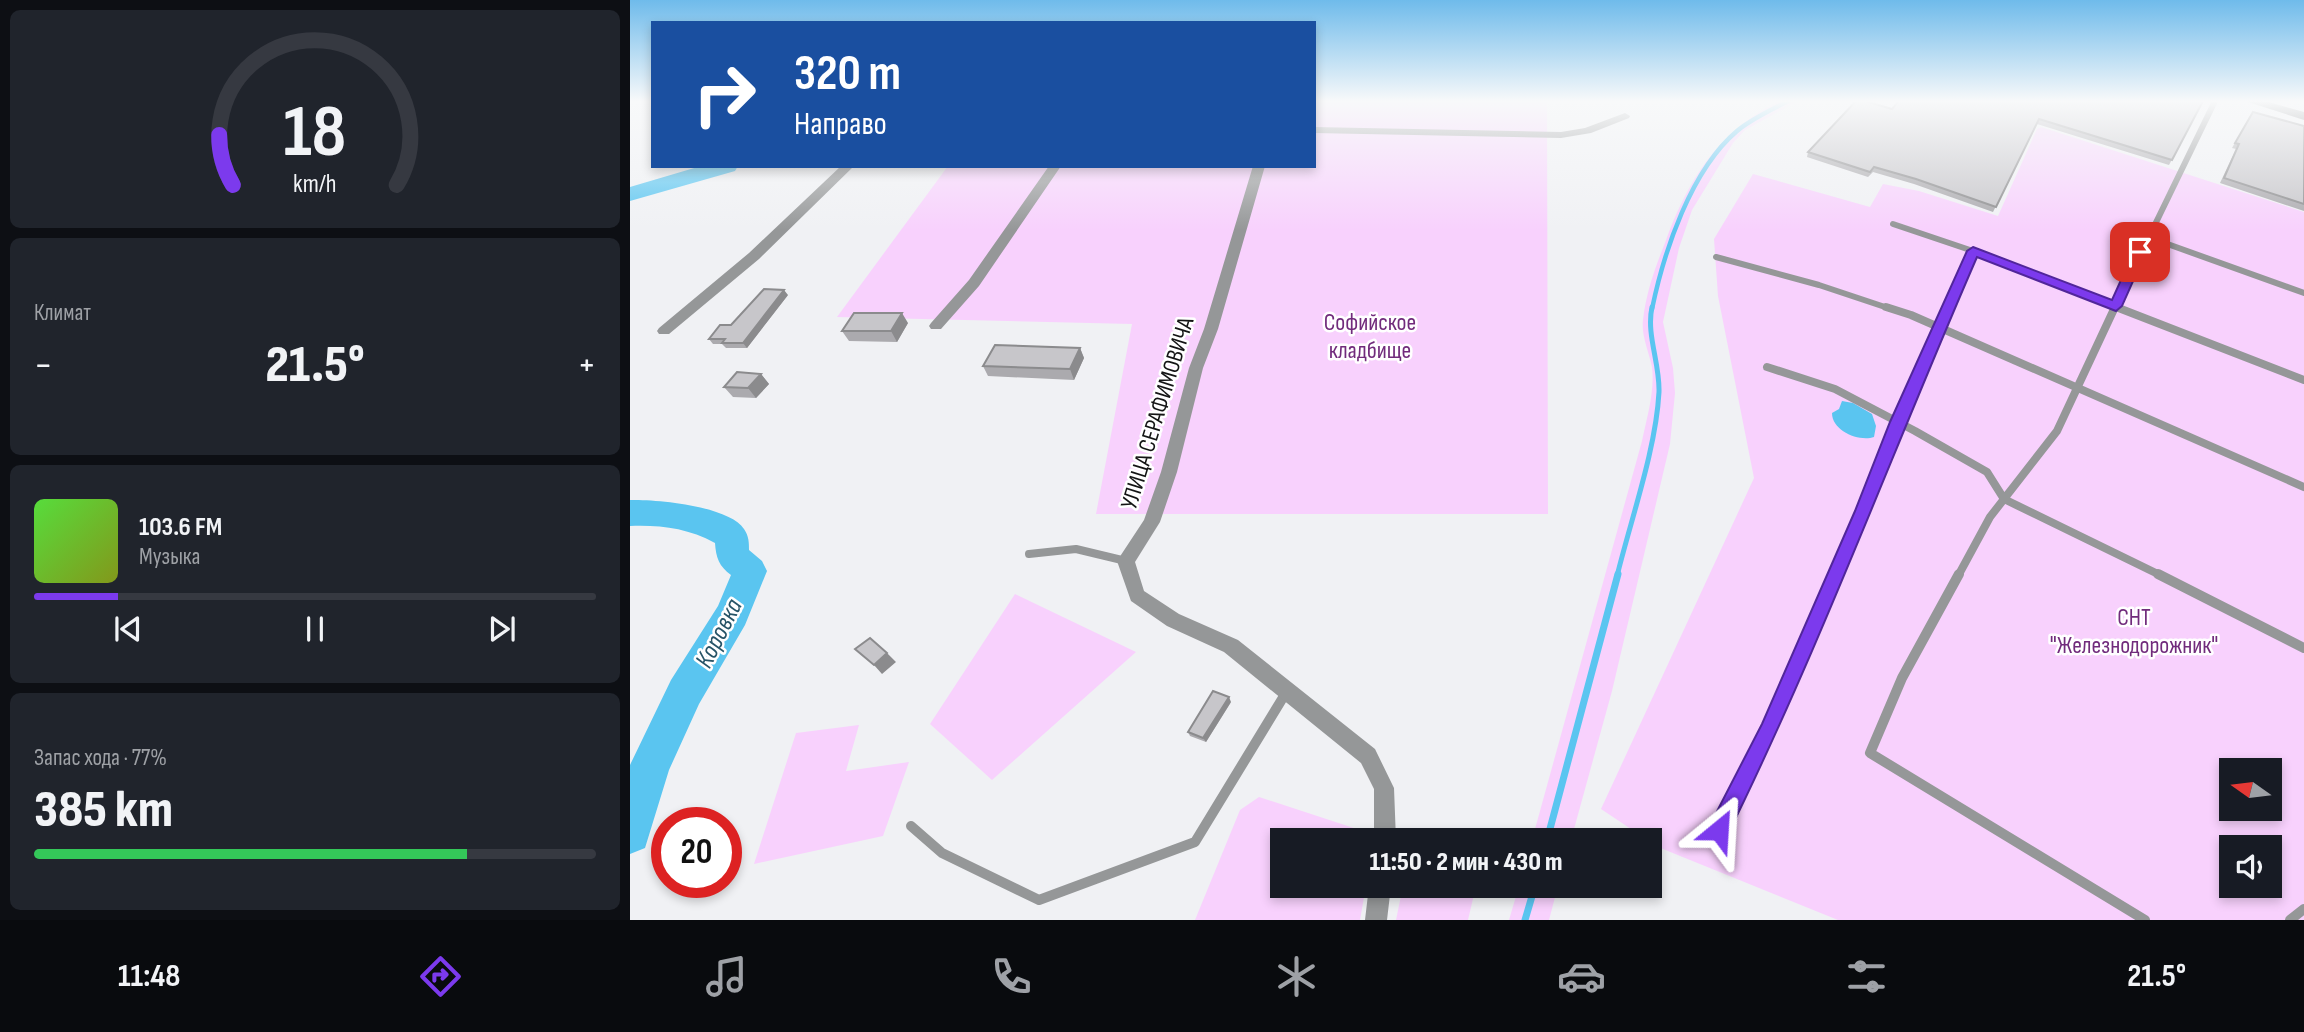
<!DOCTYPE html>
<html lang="ru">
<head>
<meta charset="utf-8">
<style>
	body { margin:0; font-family:"Sofia Sans Condensed",sans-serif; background:#20242c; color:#f1f3f6; height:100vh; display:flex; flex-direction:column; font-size:26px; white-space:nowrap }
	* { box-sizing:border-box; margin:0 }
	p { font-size:23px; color:#9ea1a6 }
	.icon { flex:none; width:38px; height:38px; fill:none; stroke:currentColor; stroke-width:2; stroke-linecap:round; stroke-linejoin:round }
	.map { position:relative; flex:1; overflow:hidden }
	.drawer { display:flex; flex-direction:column; gap:10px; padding:10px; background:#0d0f14; width:630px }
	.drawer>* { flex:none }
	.top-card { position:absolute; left:21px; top:21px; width:665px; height:147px; border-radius:0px; box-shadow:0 4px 10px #0003; background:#1a4fa0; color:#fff; overflow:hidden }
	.needle { width:46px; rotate:284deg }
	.fabs { position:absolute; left:1589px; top:758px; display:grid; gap:14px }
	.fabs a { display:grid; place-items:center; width:63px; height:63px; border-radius:0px; background:#171b24; box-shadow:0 4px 10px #0003; font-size:35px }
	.speed { position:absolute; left:21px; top:807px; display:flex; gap:14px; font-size:35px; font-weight:700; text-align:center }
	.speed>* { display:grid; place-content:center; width:91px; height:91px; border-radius:50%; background:#171b24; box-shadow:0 4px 10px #0003; line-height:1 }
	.speed .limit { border:10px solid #d22; background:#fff; color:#111 }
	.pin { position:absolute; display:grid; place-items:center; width:60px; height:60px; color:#fff; margin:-30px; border-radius:14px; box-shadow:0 4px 10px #0006 }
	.me { position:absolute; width:77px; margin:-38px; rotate:27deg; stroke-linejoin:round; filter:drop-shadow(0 0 5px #0008) }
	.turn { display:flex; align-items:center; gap:24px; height:147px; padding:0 28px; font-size:32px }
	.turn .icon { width:91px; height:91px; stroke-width:2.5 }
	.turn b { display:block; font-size:49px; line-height:60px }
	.big { font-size:52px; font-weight:800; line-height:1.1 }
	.drawer .widget { flex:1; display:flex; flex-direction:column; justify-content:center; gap:10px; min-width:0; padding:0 24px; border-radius:10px; background:#20242c }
	.drawer .dial { align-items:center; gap:0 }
	.dial svg { height:182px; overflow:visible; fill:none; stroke:#363941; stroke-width:7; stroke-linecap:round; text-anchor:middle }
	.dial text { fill:#f1f3f6; stroke:none }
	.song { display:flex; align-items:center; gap:21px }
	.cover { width:84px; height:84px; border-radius:10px; background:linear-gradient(135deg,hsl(110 70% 55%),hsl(70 70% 35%)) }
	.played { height:7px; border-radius:4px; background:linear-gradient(90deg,#7c3aed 15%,#363941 15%) }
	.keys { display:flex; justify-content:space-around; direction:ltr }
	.heat { display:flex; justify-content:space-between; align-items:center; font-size:38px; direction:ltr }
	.charge { height:10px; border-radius:5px; background:linear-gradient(90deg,#34c759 77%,#363941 0) }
	.trip { position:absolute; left:640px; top:828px; width:392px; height:70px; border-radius:0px; background:#171b24; box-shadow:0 4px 10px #0003; font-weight:800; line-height:70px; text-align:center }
	.menu { display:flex; height:112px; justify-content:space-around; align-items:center; background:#090b0e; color:#9ea1a6 }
	.menu .icon { width:49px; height:49px }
	.menu .selected { color:#7c3aed }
	.menu b { font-size:32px; color:#f1f3f6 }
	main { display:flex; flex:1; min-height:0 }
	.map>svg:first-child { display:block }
</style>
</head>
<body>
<main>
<section class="drawer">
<div class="widget dial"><svg viewBox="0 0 100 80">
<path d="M14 69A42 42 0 1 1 86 69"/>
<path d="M14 69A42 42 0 0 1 8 47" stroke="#7c3aed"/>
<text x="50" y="56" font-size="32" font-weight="700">18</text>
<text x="50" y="72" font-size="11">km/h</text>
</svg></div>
<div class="widget"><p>Климат</p>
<div class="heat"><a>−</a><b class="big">21.5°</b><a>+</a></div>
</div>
<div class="widget">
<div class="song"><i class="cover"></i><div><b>103.6 FM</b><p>Музыка</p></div></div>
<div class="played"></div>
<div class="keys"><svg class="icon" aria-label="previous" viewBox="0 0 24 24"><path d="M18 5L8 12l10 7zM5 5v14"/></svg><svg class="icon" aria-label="pause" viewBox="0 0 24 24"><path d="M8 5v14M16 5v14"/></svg><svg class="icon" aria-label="next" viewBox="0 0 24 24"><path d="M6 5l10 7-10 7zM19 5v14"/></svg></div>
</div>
<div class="widget"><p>Запас хода · 77%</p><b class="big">385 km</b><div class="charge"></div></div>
</section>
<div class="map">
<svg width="1674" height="920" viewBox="0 0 1674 920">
	<rect width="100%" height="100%" fill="#f0f1f4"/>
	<path fill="#f8d1fd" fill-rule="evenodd" d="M684,101H917L918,514H466L502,324L207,317L318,166H684Z
		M1149,101H1168L1115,130L1103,143L1062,210L1049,248L1033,322L1043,368L1045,393L1040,444L982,691L941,840H902L1012,441C1017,417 1025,391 1022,367C1019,352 1011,335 1013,320C1016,293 1025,268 1035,243C1057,181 1088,131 1149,101Z
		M1411,127L1674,212V920H1208L1028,847L971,809L1124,478L1088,296L1084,239L1123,174L1240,207L1253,184L1289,191L1368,216L1407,129ZM1601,770H1640V808H1601ZM1601,847H1640V886H1601Z
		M385,594L506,652L362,780L300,724Z
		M229,725L216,771L279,762L253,836L124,864L166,733Z
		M629,797L739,833L738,840H653V886H736L730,920H565L610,810Z
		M773,886H846L838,920H766Z
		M889,886H928L919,920H879Z"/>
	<path fill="#5ac5f0" d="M1212,401L1223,403L1242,414L1246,426L1244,437C1229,442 1202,431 1202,413L1209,409Z"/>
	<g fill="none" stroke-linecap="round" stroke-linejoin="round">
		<path stroke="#5ac5f0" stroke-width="4.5" d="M1022,309C1034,251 1061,170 1107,131C1121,119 1141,110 1158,101"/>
		<path stroke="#5ac5f0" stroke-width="5" d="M987,576C1001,519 1026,449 1029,392C1030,363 1016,335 1022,307"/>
		<path stroke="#5ac5f0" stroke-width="7" d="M917,840L988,574
			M895,920L905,886"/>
		<path fill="#5ac5f0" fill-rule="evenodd" d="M71,166H108L105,171L0,201V187Z
			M0,500C26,499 99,506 114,529C119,536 119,543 119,550L132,561L137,571L115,625L69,704L39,770L15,848L0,854V765L41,680L88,606L101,575C89,566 86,558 85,543C57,528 31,525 0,526Z"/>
		<path stroke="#959798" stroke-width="6" d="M1263,224L1343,251L1491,309
			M1518,237L1674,293
			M1086,257L1189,285L1261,309
			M1318,309L1343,251
			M1484,309L1585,101"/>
		<path stroke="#959798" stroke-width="8" d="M1256,307L1281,315L1674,487
			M1486,307L1674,380
			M1137,367L1205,389L1285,431L1357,472L1374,499L1532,576
			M399,554L446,549L496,561
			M1205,576L1318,307
			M1328,576L1360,517L1427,431L1485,307"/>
		<path stroke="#959798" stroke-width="10" d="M1329,574L1272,678L1240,753L1515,920
			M1528,574L1674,648
			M281,826L312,853L409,900L565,842L657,691
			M1089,830L1157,687L1206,574
			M1660,920L1674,909"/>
		<path fill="#959798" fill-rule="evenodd" d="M995,113L1000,116L999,118L961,133L931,138L684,133V127L931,132L955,128Z
			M211,166H224L129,259L39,334H29L27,331L29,328L119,253Z
			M419,166H431L349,286L311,329H301L299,326L301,323L339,280Z
			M623,166H635L588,329L573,368L547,472L530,522L505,562L514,591L549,614L608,640L745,749L764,788L766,840H744V789L731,763L594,652L537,626L501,601L487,561L514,520L531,472L559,368L574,329Z
			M739,886H761L757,920H735Z"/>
		<path fill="#6a6c6d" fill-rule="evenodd" d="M1615,101H1635L1674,112V120Z"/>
	</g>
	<path fill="#abaaae" d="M1573,101L1539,165L1407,124L1363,212L1284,184L1243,172L1238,177L1177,157L1178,152L1262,109L1311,102Z
		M1620,116L1674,126V211L1590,183L1606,149L1602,148Z
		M158,295L117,348H96L92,344H83L79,339L101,325Z
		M278,323L267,342L219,341L212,331Z
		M450,348L454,358L444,380L358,376L353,366Z
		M131,374L139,384L126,398L103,397L94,387Z
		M601,702L576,742L560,736L558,732Z"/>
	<path fill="#8b8b8d" d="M154,290L158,295L117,348L113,343Z
		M272,313L278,323L267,342L261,331Z
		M450,348L454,358L444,380L440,369Z
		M131,374L139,384L126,398L118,388Z
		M257,653L266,662L252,674L244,665Z
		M599,697L601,702L576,742L573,738Z"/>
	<path fill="#c7c6ca" stroke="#8b8b8d" stroke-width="2" d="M1226,101H1235L1262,109L1269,101H1573L1542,160L1409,119L1366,207L1286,179L1244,167L1240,172L1178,152Z
		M1623,112L1674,126V204L1594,178L1609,144L1605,143Z
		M134,289L154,290L113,343H92L95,339H79L90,325H101Z
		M224,313H272L261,331H212Z
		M365,345L450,348L440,369L353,366Z
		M107,372L131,374L118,388L94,387Z
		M240,638L257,653L244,665L225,649Z
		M583,691L599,697L573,738L558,732Z"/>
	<linearGradient id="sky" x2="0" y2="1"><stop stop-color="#6fbbeb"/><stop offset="0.44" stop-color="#f8f9fa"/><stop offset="1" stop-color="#f8f9fa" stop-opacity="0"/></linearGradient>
	<rect width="1674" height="230" fill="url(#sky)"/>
	<path fill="#7c3aed" stroke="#51269a" stroke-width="2" d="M1343,247L1482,300L1505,249L1510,248L1516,252L1492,306L1486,311L1347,257C1263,450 1190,648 1096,838L1089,841L1081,838L1078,830L1081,823L1132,724L1225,511L1260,422L1337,251Z"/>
	<g text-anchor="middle" stroke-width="5" stroke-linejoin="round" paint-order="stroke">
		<g font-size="24" fill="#712b7c" stroke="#fff">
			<text x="740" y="330">Софийское<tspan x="740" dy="28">кладбище</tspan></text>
			<text x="1504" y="625">СНТ<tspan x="1504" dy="28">"Железнодорожник"</tspan></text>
		</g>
		<g font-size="24" fill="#141415" stroke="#fff">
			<text transform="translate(527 413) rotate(-73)" y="8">УЛИЦА СЕРАФИМОВИЧА</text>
		</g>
		<g font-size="26" font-style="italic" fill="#275467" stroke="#fff">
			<text transform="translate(88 633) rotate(-63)" y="9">Коровка</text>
		</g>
	</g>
</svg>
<div class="fabs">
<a><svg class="needle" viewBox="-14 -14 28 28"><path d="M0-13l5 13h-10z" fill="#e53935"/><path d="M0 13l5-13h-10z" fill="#9ea1a6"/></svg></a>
<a><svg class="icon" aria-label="sound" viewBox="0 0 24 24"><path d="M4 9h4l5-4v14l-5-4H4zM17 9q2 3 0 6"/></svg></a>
</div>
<div class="speed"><div class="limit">20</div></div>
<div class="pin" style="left:1510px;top:252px;background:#d93025"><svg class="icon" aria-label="arrive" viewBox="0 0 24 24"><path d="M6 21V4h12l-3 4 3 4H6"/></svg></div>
<svg class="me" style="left:1089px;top:830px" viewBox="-20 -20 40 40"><path d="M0-17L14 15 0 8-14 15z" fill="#7c3aed" stroke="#fff" stroke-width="4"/></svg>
<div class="trip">11:50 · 2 мин · 430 m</div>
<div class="top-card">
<div class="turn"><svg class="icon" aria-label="right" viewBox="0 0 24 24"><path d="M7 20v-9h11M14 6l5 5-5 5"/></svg><div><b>320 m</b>Направо</div></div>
</div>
</div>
</main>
<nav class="menu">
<b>11:48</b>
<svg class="icon selected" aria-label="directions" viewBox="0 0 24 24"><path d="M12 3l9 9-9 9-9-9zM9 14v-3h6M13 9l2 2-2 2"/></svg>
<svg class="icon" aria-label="music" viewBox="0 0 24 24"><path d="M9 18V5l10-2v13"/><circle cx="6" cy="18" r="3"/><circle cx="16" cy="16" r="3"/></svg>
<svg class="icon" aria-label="phone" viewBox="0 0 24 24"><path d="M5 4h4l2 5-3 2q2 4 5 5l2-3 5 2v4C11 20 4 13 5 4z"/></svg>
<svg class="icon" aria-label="climate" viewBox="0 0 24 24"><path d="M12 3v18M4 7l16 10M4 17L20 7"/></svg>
<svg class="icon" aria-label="car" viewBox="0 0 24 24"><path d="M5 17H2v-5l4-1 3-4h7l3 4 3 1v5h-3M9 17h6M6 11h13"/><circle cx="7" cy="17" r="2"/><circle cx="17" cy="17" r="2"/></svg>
<svg class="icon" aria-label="filters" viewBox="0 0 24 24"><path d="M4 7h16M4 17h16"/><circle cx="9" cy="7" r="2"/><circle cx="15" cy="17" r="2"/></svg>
<b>21.5°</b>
</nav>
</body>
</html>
